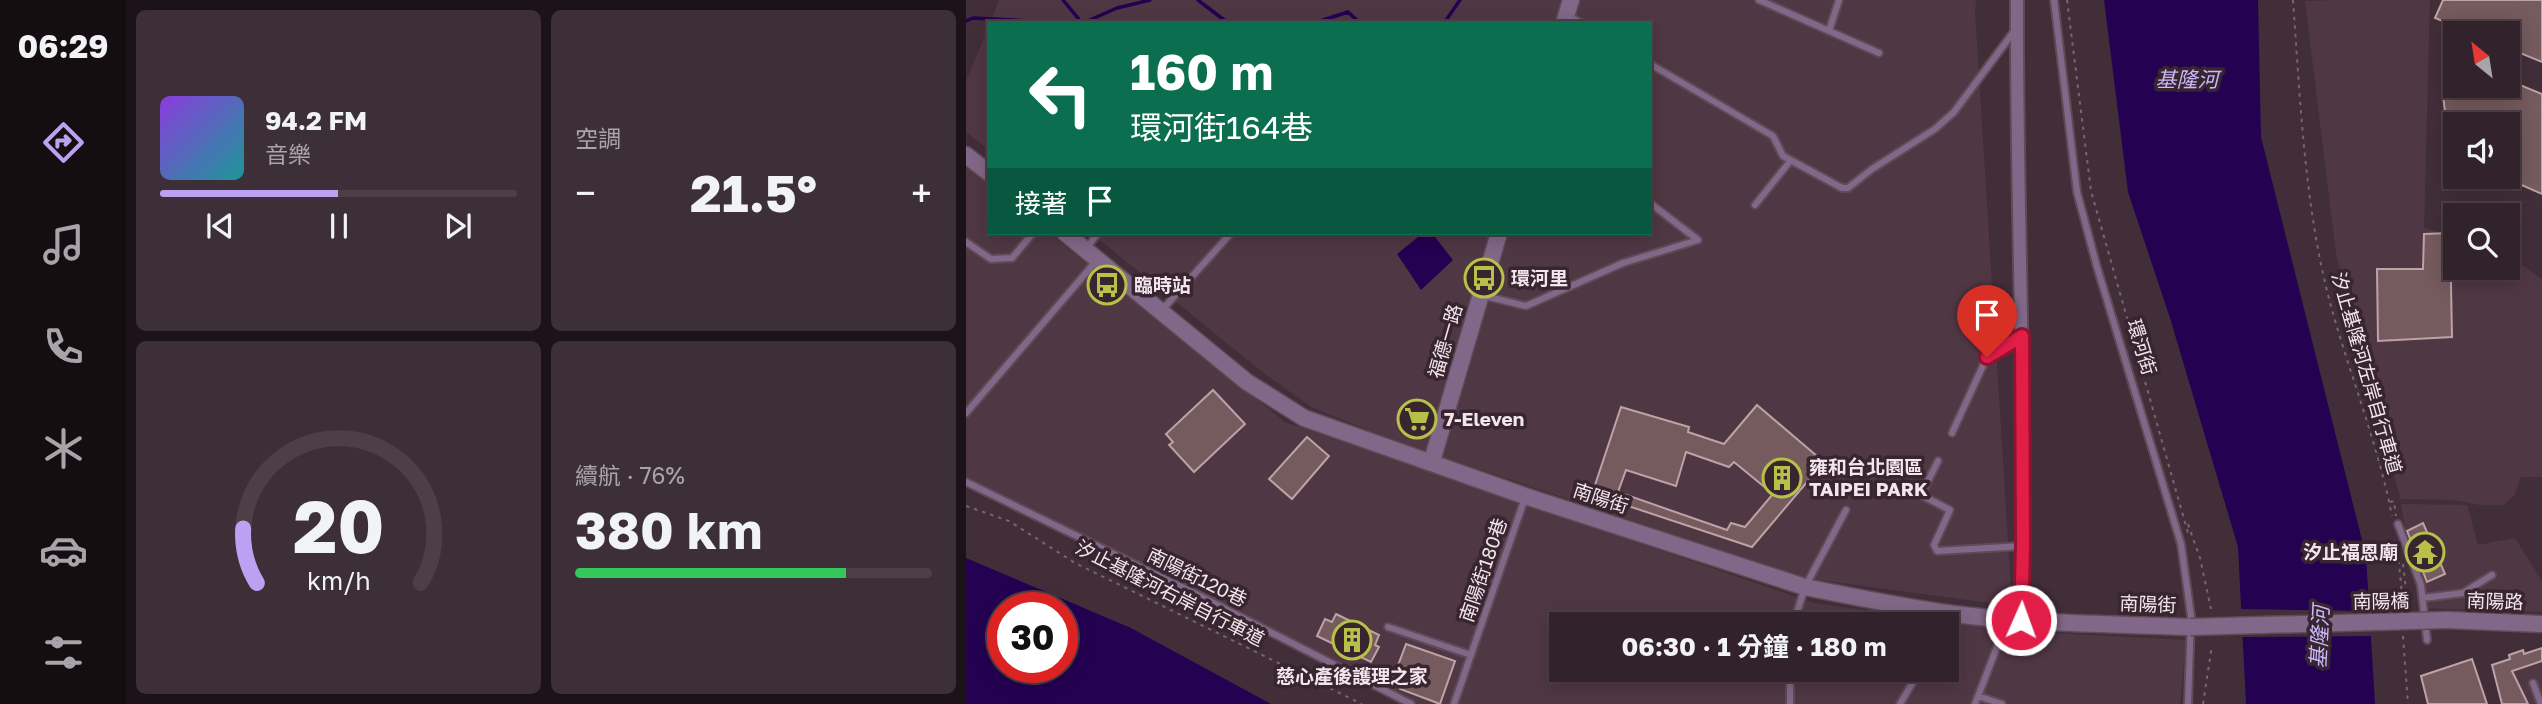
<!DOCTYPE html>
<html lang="zh-TW">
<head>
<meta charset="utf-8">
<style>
	body { margin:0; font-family:"Golos Text","Noto Sans TC",sans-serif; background:#3d2f37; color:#f1f3f6; height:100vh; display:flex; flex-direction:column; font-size:26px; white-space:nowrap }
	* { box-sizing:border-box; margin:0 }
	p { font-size:23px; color:#a8a4a9 }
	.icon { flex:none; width:38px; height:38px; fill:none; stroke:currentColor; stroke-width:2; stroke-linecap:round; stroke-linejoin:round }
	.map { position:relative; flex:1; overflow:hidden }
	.side { display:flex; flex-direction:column; gap:10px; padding:10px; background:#1c1318; width:840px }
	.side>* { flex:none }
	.top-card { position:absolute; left:21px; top:21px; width:665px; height:214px; border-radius:0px; box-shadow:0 4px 18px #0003,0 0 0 2px #4d3f47; background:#0b6e4f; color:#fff; overflow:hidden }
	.needle { width:46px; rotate:330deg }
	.fabs { position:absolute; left:1477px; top:21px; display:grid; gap:14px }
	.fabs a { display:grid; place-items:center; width:77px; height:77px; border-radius:0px; background:#32222b; box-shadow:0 4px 18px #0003,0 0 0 2px #4d3f47; font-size:35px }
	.speed { position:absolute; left:21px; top:592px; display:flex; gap:14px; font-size:35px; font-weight:700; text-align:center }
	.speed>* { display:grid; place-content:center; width:91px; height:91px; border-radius:50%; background:#32222b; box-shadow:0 4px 18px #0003,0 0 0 2px #4d3f47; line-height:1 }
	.speed .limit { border:10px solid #d22; background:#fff; color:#111 }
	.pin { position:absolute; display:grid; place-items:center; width:60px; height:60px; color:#fff; margin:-72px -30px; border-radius:50% 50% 50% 0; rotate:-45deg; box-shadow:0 0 7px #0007 }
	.pin .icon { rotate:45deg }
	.me { position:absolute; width:77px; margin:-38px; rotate:2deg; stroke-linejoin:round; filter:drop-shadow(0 0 5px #0008) }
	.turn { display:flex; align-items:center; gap:24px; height:147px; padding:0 28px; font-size:32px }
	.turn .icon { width:91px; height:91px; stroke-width:2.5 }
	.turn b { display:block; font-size:49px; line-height:60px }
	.then { display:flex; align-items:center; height:66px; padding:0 28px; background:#0003; gap:14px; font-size:26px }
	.big { font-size:52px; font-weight:700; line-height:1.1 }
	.side .card { flex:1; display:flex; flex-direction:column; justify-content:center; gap:10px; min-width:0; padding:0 24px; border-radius:10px; background:#3d2f37 }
	.side .dial { align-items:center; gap:0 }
	.dial svg { height:182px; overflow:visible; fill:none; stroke:#4d3f47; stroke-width:7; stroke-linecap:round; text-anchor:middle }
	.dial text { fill:#f1f3f6; stroke:none }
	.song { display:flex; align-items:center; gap:21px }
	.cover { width:84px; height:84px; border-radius:10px; background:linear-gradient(135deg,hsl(270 70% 55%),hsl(180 70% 35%)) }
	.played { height:7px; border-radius:4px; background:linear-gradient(90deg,#bca0f2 50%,#4d3f47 50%) }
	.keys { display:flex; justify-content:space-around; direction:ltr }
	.heat { display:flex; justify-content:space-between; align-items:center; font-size:38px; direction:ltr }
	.charge { height:10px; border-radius:5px; background:linear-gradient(90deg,#34c759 76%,#4d3f47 0) }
	.side .tiles { flex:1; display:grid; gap:10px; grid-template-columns:repeat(2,1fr) }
	.trip { position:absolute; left:583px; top:612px; width:410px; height:70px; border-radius:0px; background:#32222b; box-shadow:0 4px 18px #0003,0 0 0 2px #4d3f47; font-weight:700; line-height:70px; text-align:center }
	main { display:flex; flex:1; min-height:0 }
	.dock { display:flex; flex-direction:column; width:126px; justify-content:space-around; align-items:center; background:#140e11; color:#a8a4a9 }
	.dock .icon { width:49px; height:49px }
	.dock .current { color:#bca0f2 }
	.dock b { font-size:32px; color:#f1f3f6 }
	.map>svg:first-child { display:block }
</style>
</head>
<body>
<main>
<nav class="dock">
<b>06:29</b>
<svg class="icon current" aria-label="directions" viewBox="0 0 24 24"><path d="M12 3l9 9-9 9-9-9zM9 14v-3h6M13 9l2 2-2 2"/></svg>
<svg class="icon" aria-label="music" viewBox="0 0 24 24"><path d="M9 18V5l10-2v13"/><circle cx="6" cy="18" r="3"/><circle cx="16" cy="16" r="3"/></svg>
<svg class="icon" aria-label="phone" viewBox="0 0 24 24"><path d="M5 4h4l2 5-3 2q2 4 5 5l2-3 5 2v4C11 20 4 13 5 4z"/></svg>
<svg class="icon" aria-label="climate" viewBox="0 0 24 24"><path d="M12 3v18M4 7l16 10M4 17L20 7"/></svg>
<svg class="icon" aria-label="car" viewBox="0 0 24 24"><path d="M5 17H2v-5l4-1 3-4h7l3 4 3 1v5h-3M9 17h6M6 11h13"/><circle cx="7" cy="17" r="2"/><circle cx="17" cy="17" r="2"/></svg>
<svg class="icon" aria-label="filters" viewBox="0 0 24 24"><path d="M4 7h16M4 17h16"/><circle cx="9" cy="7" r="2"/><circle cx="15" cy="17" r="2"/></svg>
</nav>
<section class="side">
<div class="tiles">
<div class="card">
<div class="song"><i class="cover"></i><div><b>94.2 FM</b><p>音樂</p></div></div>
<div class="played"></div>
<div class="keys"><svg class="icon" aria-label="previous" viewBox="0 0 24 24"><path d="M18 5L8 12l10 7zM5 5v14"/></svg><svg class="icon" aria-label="pause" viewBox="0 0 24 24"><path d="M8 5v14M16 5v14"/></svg><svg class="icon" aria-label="next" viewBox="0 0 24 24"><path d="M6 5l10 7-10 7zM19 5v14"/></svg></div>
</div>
<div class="card"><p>空調</p>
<div class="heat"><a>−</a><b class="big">21.5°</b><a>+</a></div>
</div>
<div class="card dial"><svg viewBox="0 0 100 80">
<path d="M14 69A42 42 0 1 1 86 69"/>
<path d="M14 69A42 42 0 0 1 8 45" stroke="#bca0f2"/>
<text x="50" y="56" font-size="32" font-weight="700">20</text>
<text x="50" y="72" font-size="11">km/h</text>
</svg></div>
<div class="card"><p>續航 · 76%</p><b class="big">380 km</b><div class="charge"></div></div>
</div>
</section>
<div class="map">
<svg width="1576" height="704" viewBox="0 0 1576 704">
	<rect width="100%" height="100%" fill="#422e39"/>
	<path fill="#503744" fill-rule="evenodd" d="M33,0H1010L1009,12L1046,606L838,578L440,445L347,408L299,374L125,233H684V23H24Z
		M1370,0H1464L1458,228L1489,236V268H1542V255L1576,279V477H1555L1548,496L1537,505H1514L1488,500L1435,499L1391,346L1370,253L1339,1Z
		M23,26V150L0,132V81Z
		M0,166L23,184V233H83L319,422L848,603L1051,631L1220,640L1214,704H448L0,479ZM595,625H980V670H595Z
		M1435,504L1501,505L1512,545L1549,538L1576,581V612L1453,608Z
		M1576,652V704H1557L1535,667Z"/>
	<path fill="#250152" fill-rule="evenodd" d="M1138,0H1292L1295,137L1400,556L1409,704H1280L1272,547L1204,318L1162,192Z
		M457,233H466L487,260L455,290L431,254Z
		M0,558L165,628L305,704H0ZM37,607H96V667H37Z"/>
	<path fill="#422e39" d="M1272,609L1407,611L1409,636L1273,637Z"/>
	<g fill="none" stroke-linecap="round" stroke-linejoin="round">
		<path stroke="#250152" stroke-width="3.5" d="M97,0L116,23
			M232,0L262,23
			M0,21L7,18L107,23
			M117,23L151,8L184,0
			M348,23L382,12L394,23
			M478,23L494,0"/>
	</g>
	<path fill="#755b5e" stroke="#bfa2a5" stroke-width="2" fill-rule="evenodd" d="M1477,0H1576V62L1542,48V33H1506L1469,18Z
		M1489,66V86H1542V80L1576,94V194L1542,179V124H1488L1480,121L1477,95Z
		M1484,233L1486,337L1412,341L1411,269H1457L1458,234Z
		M247,390L279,424L228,472L203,445L207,442L200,434Z
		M791,405L858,462L786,547L626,494L655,407L723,427L722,432L758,444ZM720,452L763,467L768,462L807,494L779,527L765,523L761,530L652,492L660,470L710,486Z
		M341,437L363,456L326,499L303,479Z
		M1457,523L1479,574L1461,582L1441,531Z
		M370,614L413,635L409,645L413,647L405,662L351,636L359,619L366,622Z
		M440,644L489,661L474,704L434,689L436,682L427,679Z
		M1576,648V661L1546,671L1562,704H1536L1526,665L1544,659L1543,655L1557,650L1558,654Z
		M1506,659L1521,704H1462L1455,676Z"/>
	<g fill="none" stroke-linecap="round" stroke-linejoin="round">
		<defs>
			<path id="service" d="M793,0L913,53
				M1088,0L1111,192L1131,267L1215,544L1225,616L1222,704
				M602,16L615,23
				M863,31L873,0
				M684,64L807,136L817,156L876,188H882L906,169L969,129L988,112L1049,30
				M789,205L825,160
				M0,242L25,259L46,258L67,233
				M120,249L132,233
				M515,295L560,306L657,263L732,240L684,203
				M196,310L265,233
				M0,413L131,260
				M986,433L1021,357L1054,337
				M972,461L955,495L984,510L968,545L971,551L1057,546
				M0,482L230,594L445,704
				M1432,524L1455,585L1461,640
				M1457,598L1497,593L1526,575
				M827,625L839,587L880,510
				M980,626L986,615
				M422,627L505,655
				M824,670V704
				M1567,683L1575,704
				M1012,696L1036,704
				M488,704L559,498
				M934,704L954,670
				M1009,704L1041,621"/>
			<path id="minor" d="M1051,0C1050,207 1061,413 1055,620"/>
			<path id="tertiary" d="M598,23L605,0
				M0,155L23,173
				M99,233L281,382L338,418L559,496L839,587C888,597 938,607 988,614C1066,624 1145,624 1224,627
				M466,461L533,233
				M1481,620L1576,624"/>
		</defs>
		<use href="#service" stroke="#5e4b56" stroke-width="10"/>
		<use href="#minor" stroke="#5e4b56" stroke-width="16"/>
		<use href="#tertiary" stroke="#5e4b56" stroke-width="19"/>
		<path stroke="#77656f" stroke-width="2" stroke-dasharray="3.5 5" stroke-linecap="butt" d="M1101,0L1125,191L1222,533
			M1327,0C1334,96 1338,197 1361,291C1380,366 1411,439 1426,516
			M1424,502L1428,501L1430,516
			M0,506L43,521L109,563L396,704
			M1222,524L1234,558L1245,609
			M1432,552L1437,606
			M1437,564L1442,607
			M1437,636L1442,704
			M1237,704L1246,645"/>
		<use href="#service" stroke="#826888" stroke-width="6"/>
		<use href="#minor" stroke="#826888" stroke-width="12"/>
		<use href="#tertiary" stroke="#826888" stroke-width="16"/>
		<defs>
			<path id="tertiary-bridge" d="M1224,627L1481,620"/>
		</defs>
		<use href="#tertiary-bridge" stroke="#5e4b56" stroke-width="19" stroke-linecap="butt"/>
		<use href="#tertiary-bridge" stroke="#826888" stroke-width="16"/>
	</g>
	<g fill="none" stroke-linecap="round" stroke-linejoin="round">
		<defs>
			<path id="route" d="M1021,357L1056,336L1057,546L1055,620"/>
		</defs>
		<use href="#route" stroke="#92132f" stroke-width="18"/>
		<use href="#route" stroke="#e11d48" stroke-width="12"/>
	</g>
	<defs>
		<symbol id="bus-ring" viewBox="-11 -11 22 22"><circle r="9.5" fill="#38252f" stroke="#b7c148" stroke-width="1.5"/><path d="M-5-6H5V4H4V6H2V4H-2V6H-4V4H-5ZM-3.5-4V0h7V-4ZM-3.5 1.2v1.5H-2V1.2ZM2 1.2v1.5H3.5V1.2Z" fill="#b7c148"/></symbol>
		<symbol id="supermarket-ring" viewBox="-11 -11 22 22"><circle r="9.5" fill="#38252f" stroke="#b7c148" stroke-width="1.5"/><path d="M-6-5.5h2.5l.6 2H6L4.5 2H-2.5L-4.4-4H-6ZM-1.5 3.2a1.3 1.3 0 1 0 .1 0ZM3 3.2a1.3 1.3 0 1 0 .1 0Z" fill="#b7c148"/></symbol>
		<symbol id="building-ring" viewBox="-11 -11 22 22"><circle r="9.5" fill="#38252f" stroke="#b7c148" stroke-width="1.5"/><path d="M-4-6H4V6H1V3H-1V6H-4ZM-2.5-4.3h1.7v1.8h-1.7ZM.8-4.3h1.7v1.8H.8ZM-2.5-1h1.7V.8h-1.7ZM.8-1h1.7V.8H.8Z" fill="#b7c148"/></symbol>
		<symbol id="temple-ring" viewBox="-11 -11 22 22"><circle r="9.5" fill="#38252f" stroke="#b7c148" stroke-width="1.5"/><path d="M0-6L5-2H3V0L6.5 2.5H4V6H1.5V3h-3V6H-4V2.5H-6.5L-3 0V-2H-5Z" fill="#b7c148"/></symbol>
	</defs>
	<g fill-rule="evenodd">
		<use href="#bus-ring" x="496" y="256" width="44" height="44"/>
		<use href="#bus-ring" x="119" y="263" width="44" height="44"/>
		<use href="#supermarket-ring" x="429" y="397" width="44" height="44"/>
		<use href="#building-ring" x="794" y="456" width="44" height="44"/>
		<use href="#temple-ring" x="1437" y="530" width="44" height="44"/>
		<use href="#building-ring" x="364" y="618" width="44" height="44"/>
	</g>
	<g text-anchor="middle" stroke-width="7" stroke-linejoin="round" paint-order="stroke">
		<g font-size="19" font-weight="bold" fill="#f2e5ec" stroke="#38252f" text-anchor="start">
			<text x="545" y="285">環河里</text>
			<text x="168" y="292">臨時站</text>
			<text x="478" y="426">7-Eleven</text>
			<text x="843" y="474">雍和台北園區<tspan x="843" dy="22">TAIPEI PARK</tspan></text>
			<text x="1432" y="559" text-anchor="end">汐止福恩廟</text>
			<text x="386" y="683" text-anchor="middle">慈心產後護理之家</text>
		</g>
		<g font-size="19" fill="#f2e5ec" stroke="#38252f">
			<text transform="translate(479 341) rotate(-74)" y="7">福德一路</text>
			<text transform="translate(1176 347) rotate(73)" y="7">環河街</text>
			<text transform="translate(1401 373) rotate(74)" y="7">汐止基隆河左岸自行車道</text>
			<text transform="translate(635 498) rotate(18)" y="7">南陽街</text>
			<text transform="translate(517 570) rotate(-71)" y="7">南陽街180巷</text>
			<text transform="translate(231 577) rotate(26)" y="7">南陽街120巷</text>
			<text transform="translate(204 593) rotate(27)" y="7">汐止基隆河右岸自行車道</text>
			<text transform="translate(1415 601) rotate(-1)" y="7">南陽橋</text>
			<text transform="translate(1529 601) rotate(2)" y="7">南陽路</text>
			<text transform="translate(1182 604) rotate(2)" y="7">南陽街</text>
		</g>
		<g font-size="21" font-style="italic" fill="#c8b9fc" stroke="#38252f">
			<text x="1221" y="87">基隆河</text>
			<text transform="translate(1354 637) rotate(-87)" y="7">基隆河</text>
		</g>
	</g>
</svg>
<div class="fabs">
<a><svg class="needle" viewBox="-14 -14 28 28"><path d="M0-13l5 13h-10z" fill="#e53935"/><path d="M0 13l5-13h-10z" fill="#a8a4a9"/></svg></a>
<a><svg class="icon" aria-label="sound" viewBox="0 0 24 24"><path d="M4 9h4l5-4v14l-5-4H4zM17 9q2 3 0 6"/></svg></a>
<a><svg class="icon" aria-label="search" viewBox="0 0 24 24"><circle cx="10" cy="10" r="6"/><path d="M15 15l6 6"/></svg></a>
</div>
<div class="speed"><div class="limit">30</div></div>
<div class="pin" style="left:1021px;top:357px;background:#d93025"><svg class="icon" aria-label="arrive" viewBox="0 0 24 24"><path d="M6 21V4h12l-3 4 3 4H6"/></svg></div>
<svg class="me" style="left:1055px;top:620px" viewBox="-20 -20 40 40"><circle r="17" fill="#e11d48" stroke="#fff" stroke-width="3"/><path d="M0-11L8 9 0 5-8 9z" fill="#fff"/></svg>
<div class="trip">06:30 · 1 分鐘 · 180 m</div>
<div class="top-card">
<div class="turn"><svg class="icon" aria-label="left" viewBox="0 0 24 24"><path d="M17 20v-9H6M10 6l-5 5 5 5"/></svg><div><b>160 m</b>環河街164巷</div></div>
<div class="then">接著<svg class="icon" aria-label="arrive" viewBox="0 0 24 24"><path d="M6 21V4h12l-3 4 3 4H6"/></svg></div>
</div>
</div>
</main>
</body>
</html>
